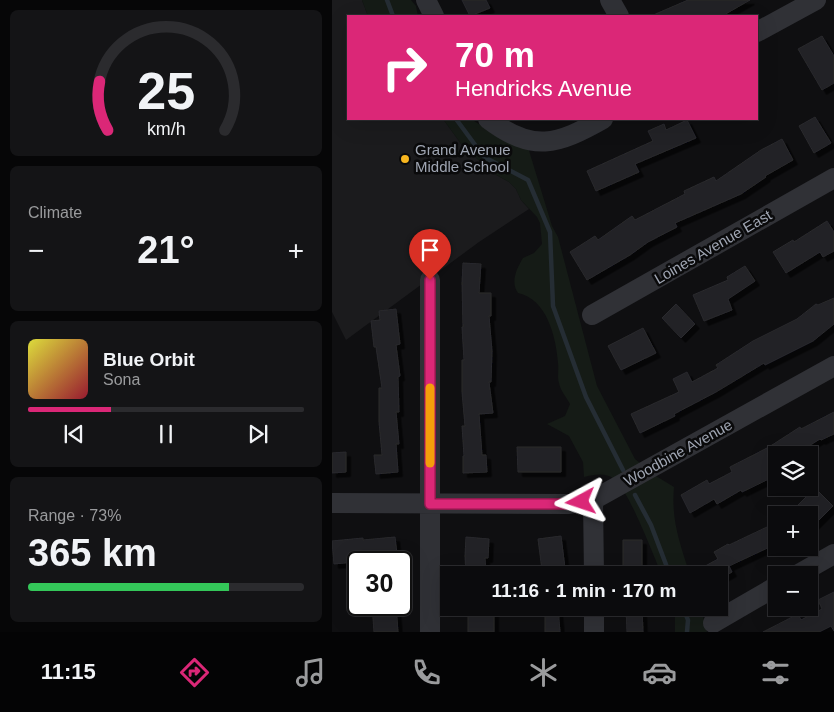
<!DOCTYPE html>
<html lang="en">
<head>
<meta charset="utf-8">
<style>
	body { margin:0; font-family:Helvetica,sans-serif; background:#141416; color:#f1f3f6; height:100vh; display:flex; flex-direction:column; font-size:19px; white-space:nowrap }
	* { box-sizing:border-box; margin:0 }
	p { font-size:16px; color:#9a9b9d }
	.icon { flex:none; width:28px; height:28px; fill:none; stroke:currentColor; stroke-width:2; stroke-linecap:round; stroke-linejoin:round }
	.map { position:relative; flex:1; overflow:hidden }
	.panel { display:flex; flex-direction:column; gap:10px; padding:10px; background:#060607; width:332px }
	.panel>* { flex:none }
	.top-card { position:absolute; left:15px; top:15px; width:411px; height:105px; border-radius:0px; box-shadow:0 5px 20px #0002,0 0 0 1px #2b2b2e; background:#db2777; color:#fff; overflow:hidden }
	.controls { position:absolute; left:436px; top:446px; display:grid; gap:10px }
	.controls a { display:grid; place-items:center; width:50px; height:50px; border-radius:0px; background:#0b0b0d; box-shadow:0 5px 20px #0002,0 0 0 1px #2b2b2e; font-size:25px }
	.speed { position:absolute; left:15px; top:551px; display:flex; gap:10px; font-size:25px; font-weight:700; text-align:center }
	.speed>* { display:grid; place-content:center; width:65px; height:65px; border-radius:50%; background:#0b0b0d; box-shadow:0 5px 20px #0002,0 0 0 1px #2b2b2e; line-height:1 }
	.speed .limit { border:2px solid #111; border-radius:8px; background:#fff; color:#111 }
	.pin { position:absolute; display:grid; place-items:center; width:42px; height:42px; color:#fff; margin:-51px -21px; border-radius:50% 50% 50% 0; rotate:-45deg; box-shadow:0 0 5px #0007 }
	.pin .icon { rotate:45deg }
	.me { position:absolute; width:55px; margin:-28px; rotate:265deg; stroke-linejoin:round; filter:drop-shadow(0 0 4px #0008) }
	.turn { display:flex; align-items:center; gap:18px; height:105px; padding:0 25px; font-size:22px }
	.turn .icon { width:65px; height:65px; stroke-width:2.5 }
	.turn b { display:block; font-size:35px; line-height:42px }
	.big { font-size:38px; font-weight:700; line-height:1.1 }
	.panel .widget { flex:1; display:flex; flex-direction:column; justify-content:center; gap:8px; min-width:0; padding:0 18px; border-radius:8px; background:#141416 }
	.panel .dial { align-items:center; gap:0 }
	.dial svg { height:130px; overflow:visible; fill:none; stroke:#2b2b2e; stroke-width:7; stroke-linecap:round; text-anchor:middle }
	.dial text { fill:#f1f3f6; stroke:none }
	.song { display:flex; align-items:center; gap:15px }
	.cover { width:60px; height:60px; border-radius:8px; background:linear-gradient(135deg,hsl(60 70% 55%),hsl(350 70% 35%)) }
	.played { height:5px; border-radius:2px; background:linear-gradient(90deg,#db2777 30%,#2b2b2e 30%) }
	.keys { display:flex; justify-content:space-around; direction:ltr }
	.heat { display:flex; justify-content:space-between; align-items:center; font-size:28px; direction:ltr }
	.charge { height:8px; border-radius:4px; background:linear-gradient(90deg,#34c759 73%,#2b2b2e 0) }
	.trip { position:absolute; left:108px; top:566px; width:288px; height:50px; border-radius:0px; background:#0b0b0d; box-shadow:0 5px 20px #0002,0 0 0 1px #2b2b2e; font-weight:700; line-height:50px; text-align:center }
	.dock { display:flex; height:80px; justify-content:space-around; align-items:center; background:#040405; color:#9a9b9d }
	.dock .icon { width:35px; height:35px }
	.dock .current { color:#db2777 }
	.dock b { font-size:22px; color:#f1f3f6 }
	main { display:flex; flex:1; min-height:0 }
	.map>svg:first-child { display:block }
</style>
</head>
<body>
<main>
<section class="panel">
<div class="widget dial"><svg viewBox="0 0 100 80">
<path d="M14 69A42 42 0 1 1 86 69"/>
<path d="M14 69A42 42 0 0 1 9 39" stroke="#db2777"/>
<text x="50" y="56" font-size="32" font-weight="700">25</text>
<text x="50" y="72" font-size="11">km/h</text>
</svg></div>
<div class="widget"><p>Climate</p>
<div class="heat"><a>−</a><b class="big">21°</b><a>+</a></div>
</div>
<div class="widget">
<div class="song"><i class="cover"></i><div><b>Blue Orbit</b><p>Sona</p></div></div>
<div class="played"></div>
<div class="keys"><svg class="icon" aria-label="previous" viewBox="0 0 24 24"><path d="M18 5L8 12l10 7zM5 5v14"/></svg><svg class="icon" aria-label="pause" viewBox="0 0 24 24"><path d="M8 5v14M16 5v14"/></svg><svg class="icon" aria-label="next" viewBox="0 0 24 24"><path d="M6 5l10 7-10 7zM19 5v14"/></svg></div>
</div>
<div class="widget"><p>Range · 73%</p><b class="big">365 km</b><div class="charge"></div></div>
</section>
<div class="map">
<svg width="502" height="632" viewBox="0 0 502 632">
	<defs>
		<filter id="shadow"><feDropShadow dx="4.5" dy="4.5" stdDeviation="0" flood-color="#0009"/></filter>
	</defs>
	<rect width="100%" height="100%" fill="#0f0f11"/>
	<path fill="#1b1b1d" d="M0,0H30L36,16H16V119H111L130,145L161,173L177,182L184,189L189,200L197,209L147,242L14,340L0,312Z"/>
	<path fill="#151b16" d="M30,0H79L84,6L86,16H36Z
		M111,119H139L156,130L195,144L220,226L226,237L265,386L303,459L324,476L342,487C339,521 348,543 358,575H330C321,555 297,490 282,479C273,472 262,475 252,477L251,462L237,436L215,424L233,416L238,404C235,398 228,390 227,383C225,377 227,370 226,363C224,337 215,299 186,293C178,282 185,268 191,258L202,253L210,244L208,223L205,217L189,200L184,189L177,182L161,173L130,145Z
		M342,608H369L375,632H343V616Z"/>
	<g fill="none" stroke-linecap="round" stroke-linejoin="round">
		<path stroke="#252d34" stroke-width="4.5" d="M55,0L61,16
			M124,119L152,157L196,180L218,232L221,306L254,397L291,470
			M303,495L319,525L338,575
			M351,608L356,620L355,632"/>
	</g>
	<path fill="#222225" stroke="#29292d" filter="url(#shadow)" d="M130,0H154L158,8L138,16Z
		M356,0H418L390,16H319Z
		M490,36L502,56V83L490,90L466,49Z
		M483,117L499,143L482,153L467,126Z
		M355,120L364,138L303,164L307,172L264,191L255,171L321,141L316,131L332,124L334,130Z
		M450,139L461,160L433,176L434,177L409,194L343,223L345,227L316,242L298,255L255,280L238,252L263,236L266,240L300,216L303,220L353,194L352,191L382,177L384,181L429,150Z
		M495,221L502,232V251L491,257L488,252L454,273L441,252L461,240L462,242Z
		M131,263L149,264L147,293H159V316H157L160,351L159,382H157L161,413L147,414L150,455H154L155,472L131,473V456H132L130,426H133L130,392V360H132L130,327H131L130,283Z
		M413,266L423,281L396,299L400,310L372,321L361,295L396,280L395,277Z
		M502,298V324L481,341L433,365L432,363L384,392L342,414L343,416L308,433L299,414L347,392L341,379L355,372L360,382L386,368L384,365L421,341L465,319L484,304L486,305Z
		M344,304L363,324L349,338L330,318Z
		M64,309L68,344L64,345L68,376L66,377L67,412H64L67,444H64L66,472L44,474L42,455H50L47,422V388H50L44,347H42L39,321L48,320L47,311Z
		M311,328L324,353L289,370L276,346Z
		M502,412V434L489,440L488,439L462,455H445V475L410,492L409,490L385,504L382,499L358,513L349,495L375,480L377,484L400,472L398,467L437,447L468,427L469,429Z
		M185,447H229V472H186Z
		M14,452V472L0,473V453Z
		M483,488L501,506L478,529V515H456Z
		M435,527L444,544L397,566L400,572L386,580V575H357L386,559L382,552L396,544L397,545Z
		M229,536L233,568L210,570L206,539Z
		M63,537L66,562H43V560L2,564L0,541L31,538V540Z
		M134,537L157,539L156,558H153L154,575H134L133,556Z
		M291,540H310V572H291Z
		M502,592V631L499,626L487,632H431L466,614L469,620L490,609L486,600Z
		M40,605H64L66,632H42Z
		M136,608H162V632H136Z
		M213,608H226L228,632H213Z
		M294,608H310L311,632H295Z"/>
	<g fill="none" stroke-linecap="round" stroke-linejoin="round">
		<path stroke="#303136" stroke-width="20" d="M94,0L102,16
			M278,0L287,16
			M425,32L484,0
			M156,119C201,153 225,145 271,119
			M98,280V632
			M260,315L502,178
			M261,500L262,575
			M0,503L237,504L261,500L502,366
			M465,575L502,554
			M262,608V632
			M381,623L445,586"/>
	</g>
	<g fill="none" stroke-linecap="round" stroke-linejoin="round">
		<defs>
			<path id="route" d="M98,280V504H237L249,502"/>
		</defs>
		<use href="#route" stroke="#8e194d" stroke-width="12"/>
		<use href="#route" stroke="#db2777" stroke-width="9"/>
		<path stroke="#f59e0b" stroke-width="9" d="M98,388V463"/>
	</g>
	<circle fill="#f8b61f" stroke="#0a0a0b" stroke-width="2" cx="73" cy="159" r="5"/>
	<g text-anchor="middle" stroke-width="5" stroke-linejoin="round" paint-order="stroke">
		<g font-size="15" fill="#9fa5b2" stroke="#0a0a0b" text-anchor="start">
			<text x="83" y="155">Grand Avenue<tspan x="83" dy="17">Middle School</tspan></text>
		</g>
		<g font-size="15" fill="#9fa5b2" stroke="#0a0a0b">
			<text transform="translate(381 247) rotate(-30)" y="5">Loines Avenue East</text>
			<text transform="translate(346 453) rotate(-29)" y="5">Woodbine Avenue</text>
		</g>
	</g>
</svg>
<div class="controls">
<a><svg class="icon" aria-label="layers" viewBox="0 0 24 24"><path d="M12 4l9 5-9 5-9-5zM3 14l9 5 9-5"/></svg></a>
<a>+</a>
<a>−</a>
</div>
<div class="speed"><div class="limit">30</div></div>
<div class="pin" style="left:98px;top:280px;background:#d93025"><svg class="icon" aria-label="arrive" viewBox="0 0 24 24"><path d="M6 21V4h12l-3 4 3 4H6"/></svg></div>
<svg class="me" style="left:249px;top:502px" viewBox="-20 -20 40 40"><path d="M0-17L14 15 0 8-14 15z" fill="#db2777" stroke="#fff" stroke-width="4"/></svg>
<div class="trip">11:16 · 1 min · 170 m</div>
<div class="top-card">
<div class="turn"><svg class="icon" aria-label="right" viewBox="0 0 24 24"><path d="M7 20v-9h11M14 6l5 5-5 5"/></svg><div><b>70 m</b>Hendricks Avenue</div></div>
</div>
</div>
</main>
<nav class="dock">
<b>11:15</b>
<svg class="icon current" aria-label="directions" viewBox="0 0 24 24"><path d="M12 3l9 9-9 9-9-9zM9 14v-3h6M13 9l2 2-2 2"/></svg>
<svg class="icon" aria-label="music" viewBox="0 0 24 24"><path d="M9 18V5l10-2v13"/><circle cx="6" cy="18" r="3"/><circle cx="16" cy="16" r="3"/></svg>
<svg class="icon" aria-label="phone" viewBox="0 0 24 24"><path d="M5 4h4l2 5-3 2q2 4 5 5l2-3 5 2v4C11 20 4 13 5 4z"/></svg>
<svg class="icon" aria-label="climate" viewBox="0 0 24 24"><path d="M12 3v18M4 7l16 10M4 17L20 7"/></svg>
<svg class="icon" aria-label="car" viewBox="0 0 24 24"><path d="M5 17H2v-5l4-1 3-4h7l3 4 3 1v5h-3M9 17h6M6 11h13"/><circle cx="7" cy="17" r="2"/><circle cx="17" cy="17" r="2"/></svg>
<svg class="icon" aria-label="filters" viewBox="0 0 24 24"><path d="M4 7h16M4 17h16"/><circle cx="9" cy="7" r="2"/><circle cx="15" cy="17" r="2"/></svg>
</nav>
</body>
</html>
